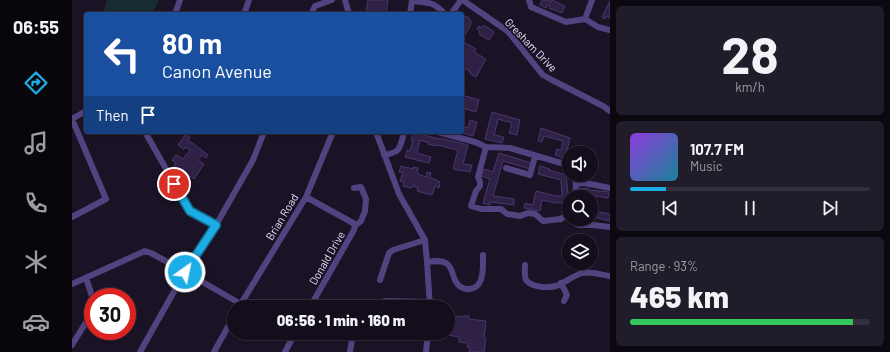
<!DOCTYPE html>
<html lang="en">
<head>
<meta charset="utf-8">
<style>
	body { margin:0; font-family:Barlow,sans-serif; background:#211c29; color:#f1f3f6; height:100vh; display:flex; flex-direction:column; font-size:15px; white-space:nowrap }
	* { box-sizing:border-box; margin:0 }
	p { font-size:13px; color:#9d9ca3 }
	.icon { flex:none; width:22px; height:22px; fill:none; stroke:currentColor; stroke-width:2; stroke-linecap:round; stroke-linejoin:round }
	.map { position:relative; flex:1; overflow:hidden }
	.details { display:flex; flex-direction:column; gap:6px; padding:6px; background:#0b080f; width:280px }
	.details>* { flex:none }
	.hud { position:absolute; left:12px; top:12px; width:380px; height:122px; border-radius:4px; box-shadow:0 1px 3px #0004,0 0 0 1px #332e3b; background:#1a4fa0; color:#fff; overflow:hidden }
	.buttons { position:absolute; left:490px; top:146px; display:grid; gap:8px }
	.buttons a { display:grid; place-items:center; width:36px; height:36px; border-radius:50%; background:#140e1c; box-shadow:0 1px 3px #0004,0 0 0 1px #332e3b; font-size:20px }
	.speed { position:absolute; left:12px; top:288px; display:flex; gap:8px; font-size:20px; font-weight:700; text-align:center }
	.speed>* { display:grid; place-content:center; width:52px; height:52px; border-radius:50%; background:#140e1c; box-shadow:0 1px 3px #0004,0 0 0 1px #332e3b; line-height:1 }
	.speed .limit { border:6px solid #d22; background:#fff; color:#111 }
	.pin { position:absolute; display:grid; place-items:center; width:34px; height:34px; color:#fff; margin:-17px; border:2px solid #fff; border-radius:50%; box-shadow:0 1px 4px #0007 }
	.me { position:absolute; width:44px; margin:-22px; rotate:33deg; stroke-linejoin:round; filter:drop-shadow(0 0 3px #0008) }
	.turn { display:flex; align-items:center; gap:14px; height:84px; padding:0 12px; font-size:18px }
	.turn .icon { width:52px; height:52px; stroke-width:2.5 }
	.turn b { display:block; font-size:28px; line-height:34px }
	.then { display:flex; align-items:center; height:38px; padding:0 12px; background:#0003; gap:8px; font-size:15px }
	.big { font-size:30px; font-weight:800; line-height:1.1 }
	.details .widget { flex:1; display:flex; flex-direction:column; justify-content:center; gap:6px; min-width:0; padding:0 14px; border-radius:6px; background:#211c29 }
	.details .dial { align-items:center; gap:0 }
	.dial b { font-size:52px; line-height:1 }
	.song { display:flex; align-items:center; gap:12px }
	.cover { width:48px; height:48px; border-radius:6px; background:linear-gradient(135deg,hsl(270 70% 55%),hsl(190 70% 35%)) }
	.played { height:4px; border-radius:2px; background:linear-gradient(90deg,#1dade6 15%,#332e3b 15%) }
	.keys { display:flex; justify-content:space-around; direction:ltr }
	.charge { height:6px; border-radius:3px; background:linear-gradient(90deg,#34c759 93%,#332e3b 0) }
	.trip { position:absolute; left:155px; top:300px; width:228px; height:40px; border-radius:20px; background:#140e1c; box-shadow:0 1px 3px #0004,0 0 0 1px #332e3b; font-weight:800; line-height:40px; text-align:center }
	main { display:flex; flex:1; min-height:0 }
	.menu { display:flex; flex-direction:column; width:72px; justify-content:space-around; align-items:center; background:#08060b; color:#9d9ca3 }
	.menu .icon { width:28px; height:28px }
	.menu .current { color:#1dade6 }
	.menu b { font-size:18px; color:#f1f3f6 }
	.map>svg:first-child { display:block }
</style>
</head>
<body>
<main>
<nav class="menu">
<b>06:55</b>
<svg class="icon current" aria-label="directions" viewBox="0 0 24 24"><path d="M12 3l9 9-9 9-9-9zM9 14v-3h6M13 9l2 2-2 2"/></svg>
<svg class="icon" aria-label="music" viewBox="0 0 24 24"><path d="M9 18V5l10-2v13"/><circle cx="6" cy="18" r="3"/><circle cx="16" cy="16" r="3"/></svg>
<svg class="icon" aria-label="phone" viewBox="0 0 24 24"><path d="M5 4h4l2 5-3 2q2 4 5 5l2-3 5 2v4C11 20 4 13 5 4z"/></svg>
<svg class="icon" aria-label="climate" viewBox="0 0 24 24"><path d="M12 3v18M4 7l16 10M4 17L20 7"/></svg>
<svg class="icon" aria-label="car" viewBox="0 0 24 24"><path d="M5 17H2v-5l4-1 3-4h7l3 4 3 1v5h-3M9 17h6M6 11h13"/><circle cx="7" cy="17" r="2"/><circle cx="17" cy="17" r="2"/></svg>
</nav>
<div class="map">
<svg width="538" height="352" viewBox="0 0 538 352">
	<rect width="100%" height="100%" fill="#1a1326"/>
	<path fill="#162c30" d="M35,0H87L80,14H31Z"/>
	<path fill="#2f2145" stroke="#4b356f" d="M296,0H316L314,14H294Z
		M470,0H478L477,2L479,3L480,0L493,6L490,13L477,8L478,6L475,5L474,8L468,5Z
		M538,1V18L534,16L533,19L530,17Z
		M393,17H396L399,21V24L390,40V18Z
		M412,25L422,32L417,40L407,34L408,32L405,29L407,26L410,28Z
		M390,41L404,49L402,52L414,59L404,77L398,74L399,72L392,68V70L390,69Z
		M390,95L407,100L404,112L390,108Z
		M420,112L448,120L445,135L437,133L440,123L426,119L422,135L432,137L430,143L413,139Z
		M398,120L405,122L401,136L387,132H390V125L393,126V127L396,128Z
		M469,128L498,138L495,151H497L495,159L483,155L485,149L489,150L491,141L472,136L470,142L466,141Z
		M341,132L351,134V135L367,139L368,138L396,145L391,164L400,165L398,172L390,170V171L381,169L386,150L365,145L364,146L356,144L357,143L348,140L345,153L359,157L357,163L333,157L335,150L338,151L341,140H339Z
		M114,134L118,137L116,140L136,155L134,158L130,155L126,160L132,164L122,179L118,176L116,179L112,176L111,177L100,169L104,163L100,160L104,155L111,159L118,150L113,147L112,149L106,145Z
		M427,153L459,163L458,169L431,161L421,196L442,199V205L419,202L418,205L411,203L418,179L409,176L412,169L421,172Z
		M329,166L341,169V167L346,168L345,172L348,175L354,177L355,172L359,173L358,178L365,180V181L368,182L367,188L363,186L360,195L345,191L346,188L343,187V185H341L340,188L331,186L332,182L328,181L331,172H327Z
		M468,166L478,169L477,170L494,175L497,202L483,203L470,200L468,211L452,208L453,203L461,205L464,191L484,196H490L489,180L466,174Z
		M517,188V190L537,192L536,198L523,196H517V197H508L507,189Z
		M527,212L538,214V221L526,218H519V213Z
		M378,315L391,317V316H397V319L414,321L412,338H414L412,352H397L398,347H395L396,343L387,342V337L376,335Z"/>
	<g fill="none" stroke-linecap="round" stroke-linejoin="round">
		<path stroke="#514380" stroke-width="6" d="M273,0L277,14
			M457,0L459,7L494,22L513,19L520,0
			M103,14L108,0
			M172,14L177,0
			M239,14L243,6L260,0
			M338,14L340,1C357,3 361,1 373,14
			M379,14L389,0L392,1L434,30L438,34L466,69L471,75L480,80L531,106L538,111
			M513,19L526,27L538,30
			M0,119L34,199L0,217
			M0,119L14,111
			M73,132L118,211L144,225
			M304,132L327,194L353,240L355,262L358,307
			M366,132L403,142L414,147L438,148L489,163L497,166
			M414,147L406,177L408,182V186L404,191L399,206L409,209H429L435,214L448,216L456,213L463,214L471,221L489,219L493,216H497
			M312,155C329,152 328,148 332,132
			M434,168L458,175L463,156
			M502,175L504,184L513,183L538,188
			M282,188L289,187L294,199L293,211L289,221L283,226
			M234,197L281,223L283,226L282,230L238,307
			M503,197L504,184
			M501,219L503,223L507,225H520L538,227
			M355,262C362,261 368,260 374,263C381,267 380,276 384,282C386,286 390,288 394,289C413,291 411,268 411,255
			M453,265C453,269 452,276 454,280C460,288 476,288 484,286C493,283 500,276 510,273C518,271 529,275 538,276
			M14,278L21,299
			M308,280L317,253L321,250L353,240
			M489,283L495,295L492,301
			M0,284L73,251L79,253L101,265L174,307
			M313,301L358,302
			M167,307L234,197L261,132
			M0,345L21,311
			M68,352L113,272L144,225L181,160L192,132
			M142,352L162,316
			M213,352L223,333
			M278,352L281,333
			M354,352L356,333"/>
	</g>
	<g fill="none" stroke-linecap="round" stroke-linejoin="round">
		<defs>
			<path id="route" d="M102,184L118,211L144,225L113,272"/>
		</defs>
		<use href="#route" stroke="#137096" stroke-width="10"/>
		<use href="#route" stroke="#1dade6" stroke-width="7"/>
	</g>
	<g text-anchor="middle" stroke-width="4" stroke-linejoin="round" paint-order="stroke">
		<g font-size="11" fill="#e5dcfb" stroke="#1a1326">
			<text transform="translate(459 45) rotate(46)" y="4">Gresham Drive</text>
			<text transform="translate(210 217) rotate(-59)" y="4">Brian Road</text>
			<text transform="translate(255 258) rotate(-60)" y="4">Donald Drive</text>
		</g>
	</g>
</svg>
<div class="buttons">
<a><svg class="icon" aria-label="sound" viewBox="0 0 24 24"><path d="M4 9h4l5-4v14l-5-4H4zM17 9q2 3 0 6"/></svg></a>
<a><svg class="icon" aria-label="search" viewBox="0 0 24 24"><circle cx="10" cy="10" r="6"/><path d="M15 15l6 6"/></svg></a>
<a><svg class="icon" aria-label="layers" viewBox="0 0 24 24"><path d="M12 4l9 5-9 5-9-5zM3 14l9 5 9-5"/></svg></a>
</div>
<div class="speed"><div class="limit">30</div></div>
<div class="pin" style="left:102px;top:184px;background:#d93025"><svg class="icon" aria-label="arrive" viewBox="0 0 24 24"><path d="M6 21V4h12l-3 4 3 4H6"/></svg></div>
<svg class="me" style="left:113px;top:272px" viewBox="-20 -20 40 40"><circle r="17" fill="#1dade6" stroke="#fff" stroke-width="3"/><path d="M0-11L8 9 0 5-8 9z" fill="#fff"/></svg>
<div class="trip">06:56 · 1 min · 160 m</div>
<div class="hud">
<div class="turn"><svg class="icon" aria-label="left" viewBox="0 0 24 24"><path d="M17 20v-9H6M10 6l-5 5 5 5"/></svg><div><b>80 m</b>Canon Avenue</div></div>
<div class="then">Then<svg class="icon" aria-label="arrive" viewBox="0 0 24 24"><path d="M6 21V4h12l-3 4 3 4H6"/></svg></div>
</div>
</div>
<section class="details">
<div class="widget dial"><b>28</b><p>km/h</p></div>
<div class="widget">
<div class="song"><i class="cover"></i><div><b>107.7 FM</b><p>Music</p></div></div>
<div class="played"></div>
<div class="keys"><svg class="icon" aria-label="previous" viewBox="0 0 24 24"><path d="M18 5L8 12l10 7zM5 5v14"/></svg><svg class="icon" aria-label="pause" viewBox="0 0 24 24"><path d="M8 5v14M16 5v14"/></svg><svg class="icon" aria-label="next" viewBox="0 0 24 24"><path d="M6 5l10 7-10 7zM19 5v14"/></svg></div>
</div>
<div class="widget"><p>Range · 93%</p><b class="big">465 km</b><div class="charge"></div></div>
</section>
</main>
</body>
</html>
